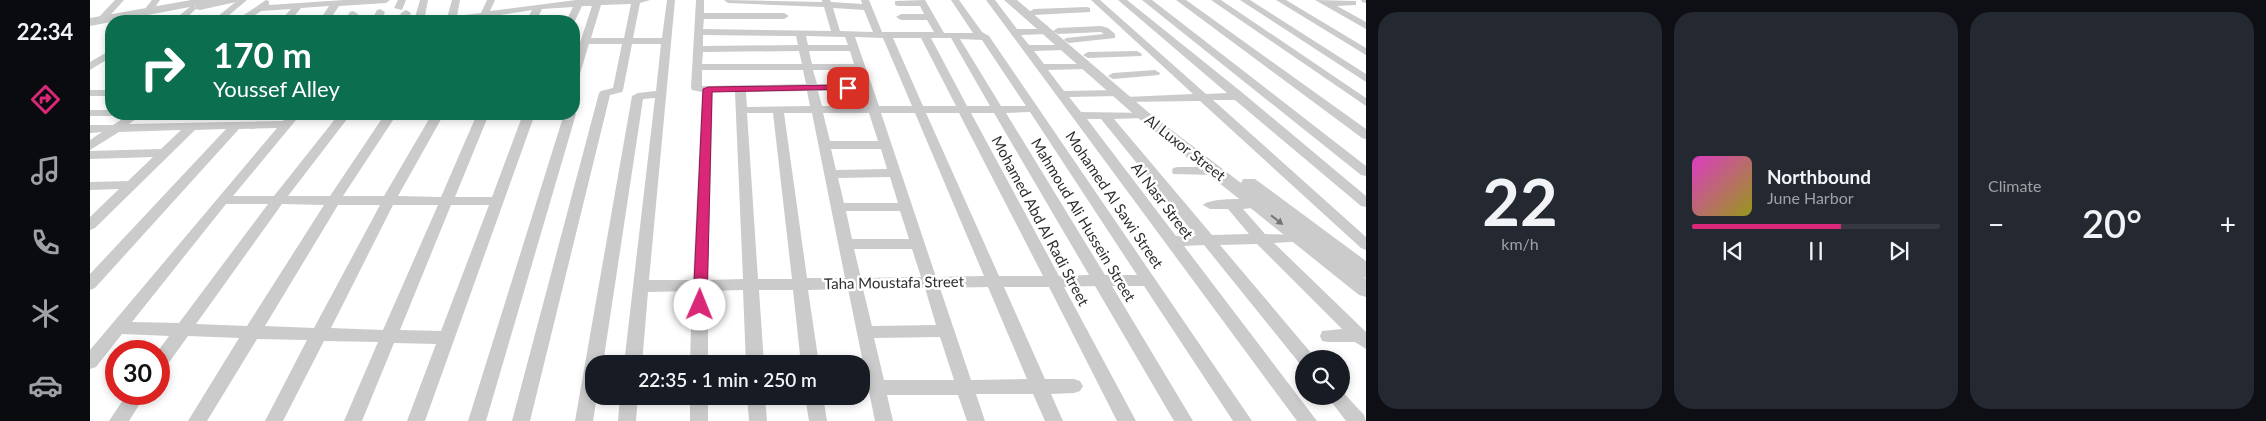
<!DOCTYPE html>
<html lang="en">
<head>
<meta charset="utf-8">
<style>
	body { margin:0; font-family:Lato,sans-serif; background:#242831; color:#f1f3f6; height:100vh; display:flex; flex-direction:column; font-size:19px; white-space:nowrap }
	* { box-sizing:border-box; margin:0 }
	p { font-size:16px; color:#9ea1a6 }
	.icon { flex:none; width:28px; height:28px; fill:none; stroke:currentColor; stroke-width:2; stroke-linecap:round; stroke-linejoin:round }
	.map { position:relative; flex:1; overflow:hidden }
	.drawer { display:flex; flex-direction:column; gap:12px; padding:12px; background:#0d0f14; width:900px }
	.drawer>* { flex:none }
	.hud { position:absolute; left:15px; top:15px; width:475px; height:105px; border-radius:20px; box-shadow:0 2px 8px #0003; background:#0b6e4f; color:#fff; overflow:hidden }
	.controls { position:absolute; left:1205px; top:350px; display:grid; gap:10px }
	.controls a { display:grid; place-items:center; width:55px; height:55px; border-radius:50%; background:#171b24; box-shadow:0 2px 8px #0003; font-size:25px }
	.speed { position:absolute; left:15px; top:340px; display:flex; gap:10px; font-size:25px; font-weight:700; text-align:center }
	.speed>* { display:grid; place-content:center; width:65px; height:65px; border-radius:50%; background:#171b24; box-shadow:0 2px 8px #0003; line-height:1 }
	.speed .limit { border:8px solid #d22; background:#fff; color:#111 }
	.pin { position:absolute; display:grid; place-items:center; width:42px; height:42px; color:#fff; margin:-21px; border-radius:10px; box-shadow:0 2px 8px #0006 }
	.me { position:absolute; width:55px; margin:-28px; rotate:1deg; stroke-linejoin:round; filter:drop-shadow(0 0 4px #0008) }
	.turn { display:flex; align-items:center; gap:18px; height:105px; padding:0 25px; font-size:22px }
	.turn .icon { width:65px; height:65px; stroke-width:2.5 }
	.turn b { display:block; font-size:35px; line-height:42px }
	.big { font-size:38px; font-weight:600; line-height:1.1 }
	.drawer .widget { flex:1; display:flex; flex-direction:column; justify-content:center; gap:8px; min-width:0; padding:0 18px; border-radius:20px; background:#242831 }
	.drawer .dial { align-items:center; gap:0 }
	.dial b { font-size:65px; line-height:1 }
	.song { display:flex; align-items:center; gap:15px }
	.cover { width:60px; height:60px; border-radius:8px; background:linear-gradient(135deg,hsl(310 70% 55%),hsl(60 70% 35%)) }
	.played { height:5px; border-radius:2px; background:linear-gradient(90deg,#db2777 60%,#363941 60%) }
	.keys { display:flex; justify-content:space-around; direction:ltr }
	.heat { display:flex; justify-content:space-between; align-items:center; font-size:28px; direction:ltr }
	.drawer .tiles { flex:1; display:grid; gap:12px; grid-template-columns:repeat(3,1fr) }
	.trip { position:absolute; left:495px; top:355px; width:285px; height:50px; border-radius:20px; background:#171b24; box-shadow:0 2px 8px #0003; font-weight:600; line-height:50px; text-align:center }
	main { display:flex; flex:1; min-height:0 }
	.menu { display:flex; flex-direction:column; width:90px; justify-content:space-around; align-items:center; background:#090b0e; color:#9ea1a6 }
	.menu .icon { width:35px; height:35px }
	.menu .current { color:#db2777 }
	.menu b { font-size:22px; color:#f1f3f6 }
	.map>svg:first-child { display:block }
</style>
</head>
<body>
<main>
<nav class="menu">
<b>22:34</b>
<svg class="icon current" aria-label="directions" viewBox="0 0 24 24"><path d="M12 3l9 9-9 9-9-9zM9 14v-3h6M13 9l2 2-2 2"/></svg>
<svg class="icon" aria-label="music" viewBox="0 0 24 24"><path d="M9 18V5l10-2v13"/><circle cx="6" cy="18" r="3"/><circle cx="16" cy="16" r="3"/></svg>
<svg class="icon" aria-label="phone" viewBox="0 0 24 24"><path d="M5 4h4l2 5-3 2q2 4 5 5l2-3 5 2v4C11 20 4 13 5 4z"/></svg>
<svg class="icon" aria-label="climate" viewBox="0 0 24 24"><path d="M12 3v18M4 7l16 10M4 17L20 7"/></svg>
<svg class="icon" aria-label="car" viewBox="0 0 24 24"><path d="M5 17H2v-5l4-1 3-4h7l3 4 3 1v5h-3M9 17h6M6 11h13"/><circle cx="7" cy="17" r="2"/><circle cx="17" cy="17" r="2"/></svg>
</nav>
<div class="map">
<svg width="1276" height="421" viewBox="0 0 1276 421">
	<rect width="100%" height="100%" fill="#fff"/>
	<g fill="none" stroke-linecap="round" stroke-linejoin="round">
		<path fill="#cbcbcb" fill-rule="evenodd" d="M25,0H34L15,21H9V17Z
			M62,0H70L62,12H56L54,10Z
			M148,0H157L132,21H122Z
			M176,0L179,1V5L254,0H300L296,3L249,6L239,21H229L239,6L211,8L200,21H190L201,9L171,11L156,21H145Z
			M308,0H316L312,10L304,8Z
			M330,0H338L334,21H324Z
			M362,0H370L367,16L391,13L397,0H405L400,11L486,0H560L550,3L543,38H572L577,0H585L559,280H603L612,92L602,90L601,88L606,0H614V13H694L699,16L694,19H614L613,29L741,31L734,7L638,3L634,0L732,2V0H740L741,2L772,4L771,0H779L792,32H844L837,20H811L806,17L811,14H834L830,6H808L805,5V1L835,0L854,33H883L861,0H869L892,32L899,36L1162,421H1143L1054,286H1022L1103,421H1084L1005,286L974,287L1046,421H1027L959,287H914L955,379H984L990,381L993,386L990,391L984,393L961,394L973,421H955L943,394H886L895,421H877L868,395H797L803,421H785L758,289L718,290L729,364H711L703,290H669L674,364H656L653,290L618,291V364H600L602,291L558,292L552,364H534L565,98L553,99L513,364H504V396H507L503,421H485L542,96L548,93L566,91L571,44H542L533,90L532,92L520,95L440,421H422L509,93L511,91L523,88L532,44H499L489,77L484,80V61L502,6H492L484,23V21H476L483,7L452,9L446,21H436L442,10L372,21H351L357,18ZM541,4L534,38H501L511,5ZM743,8L774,10L783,32L750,31ZM613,35L706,36L708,45L613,46ZM716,36L755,37L758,45H718ZM765,37L793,38L822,106H789ZM803,38H831L866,106H833ZM841,38H861L900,106H877ZM870,39L892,40L936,106H911ZM709,51L712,64H612L613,52ZM719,51H760L764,64H722ZM612,70H713L716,84L616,86H612ZM723,70H766L770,84H727ZM772,90L777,106H732L728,91ZM717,91L720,106L657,107L656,92ZM623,92H645L653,279L618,280ZM940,112L1047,275H1015L916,113ZM657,113H683L702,279H668ZM694,113H722L755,278H717ZM733,113H779L788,141H740ZM791,113H825L894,276L846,277ZM836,113H869L953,276H909ZM881,113H904L999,275L969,276ZM741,149H791L797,169L746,170ZM800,177L808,203H754L748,178ZM756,211H810L819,239H762ZM764,249H822L831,277L771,278ZM898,287L937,379L881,380L850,288ZM835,288L846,325L782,326L773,289ZM850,337L864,380H794L784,338Z
			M896,0H905L927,29H959V33L956,34L931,35L939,45H978L979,47L974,50L944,51L954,64H1000V68L996,69L958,70L974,91L1028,90L1034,93L1028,96L979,97L991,112L1057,113L1059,115L1053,118L1024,119L1122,235L1159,234L1138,209H1120L1113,205C1119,198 1161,198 1171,201L1173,204L1171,207L1153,209L1175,234L1215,235L1217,238L1215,241L1184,243L1276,332V349L1265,342H1238L1232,341L1230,336L1232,331L1252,329L1167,244L1130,245L1222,354L1224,359H1214V365L1210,364L1114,245L1094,246L1227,421H1207ZM997,119H1011L1106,236H1086Z
			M1001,0H1010L1116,94L1137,93L1028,0H1037L1154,94L1276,196V207L1271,206L1145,100H1123L1276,237V250L1271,248L1110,101L1032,102L1030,100L1032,98L1036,97L1103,94Z
			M1052,0H1062L1276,166V176L1271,175Z
			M1086,0H1096L1276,129V139L1272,138Z
			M1121,0H1131L1276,98V106Z
			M1150,0H1160L1276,74V82Z
			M1186,0H1196L1276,48V55Z
			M1225,0L1266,1V5L1247,6L1276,22V29Z
			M1271,0H1276V3L1272,2Z
			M102,5L107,8L93,21H83Z
			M997,7L1000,8V12L944,15L939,12L944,9Z
			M290,9L295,12L291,21H281L287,10Z
			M316,10L321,13L318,21H308L311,13Z
			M263,11L268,14L264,21H254L260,12Z
			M1011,26L1018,28L1025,34V38L979,43L974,40L976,38L1014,34L1011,32L968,34L963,31L968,28Z
			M19,51L21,52V57L0,70V62Z
			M1047,51L1052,54L1051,56L998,58L993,55L998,52Z
			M1065,70L1070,73L1069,75L1023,79L1018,76L1023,73Z
			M0,90H21V96H0Z
			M484,90L490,93V102L484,105Z
			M0,110H21V114H26L21,116H0Z
			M484,111L486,114L396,421H378L474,114H484Z
			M40,114H53L39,124L193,121L199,114H211L143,196H184L249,114H261L198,196H240L295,114H307L253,196H294L342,114H354L308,196L351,197L387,114H399L365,197H402L433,114H445L335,421H317L346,344L304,343L272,421H254L288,342L234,341L193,421H175L217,340L167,339L117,421H98L149,338L98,336L75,368L69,370L68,351L79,336L32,334L6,367L0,369V350L187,128L149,129L5,288L0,290V274L136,129L105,130L5,228L0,230V217L29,189L0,190V182L38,181L63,157L0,159V151L71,149L91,130L29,132L0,150V140L12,132L0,133V125H23ZM136,204H178L89,323L42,322ZM192,204L234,205L157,326L106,324ZM248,205H290L224,328L175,326ZM303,205H348L293,330L241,328ZM361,205H399L351,331L310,330Z
			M1088,167H1124L1130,171L1124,175L1083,174L1082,171L1083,168Z
			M1251,390L1274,415L1276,421H1256L1237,396H1251Z
			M37,394H56L39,421H19Z
			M530,396H548L546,421H528Z
			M600,396H618V421H600Z
			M657,396H675L677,421H659Z
			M715,396H733L737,421H719Z"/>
		<path fill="#cbcbcb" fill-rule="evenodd" d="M101,0H148L146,2L110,10L106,9L105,6L0,26V18Z
			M914,0H927L1058,112L1151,183L1153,179H1165L1276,261V278L1273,277L1276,279V297L1269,295L1048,118Z"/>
	</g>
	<defs><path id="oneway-solid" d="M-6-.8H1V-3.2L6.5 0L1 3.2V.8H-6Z" transform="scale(1.25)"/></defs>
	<use fill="#757575" href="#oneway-solid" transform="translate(1187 220) rotate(38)"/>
	<path fill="#db2777" stroke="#8e194d" d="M758,85L763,88L762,89L622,92L617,305L615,308H605L603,305L613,89L618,87Z"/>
	<g text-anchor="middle" stroke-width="5" stroke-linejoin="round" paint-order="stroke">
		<g font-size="15" fill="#2e2e2e" stroke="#fff">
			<text transform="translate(1095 148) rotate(38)" y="5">Al Luxor Street</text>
			<text transform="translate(1024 200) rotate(56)" y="5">Mohamed Al Sawi Street</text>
			<text transform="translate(1072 201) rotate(53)" y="5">Al Nasr Street</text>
			<text transform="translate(993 220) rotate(59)" y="5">Mahmoud Ali Hussein Street</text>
			<text transform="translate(950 221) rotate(62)" y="5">Mohamed Abd Al Radi Street</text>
			<text transform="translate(804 283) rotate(-1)" y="5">Taha Moustafa Street</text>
		</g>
	</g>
</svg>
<div class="controls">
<a><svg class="icon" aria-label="search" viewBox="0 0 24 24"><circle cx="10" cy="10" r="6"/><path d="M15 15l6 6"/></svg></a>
</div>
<div class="speed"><div class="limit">30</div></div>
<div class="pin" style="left:758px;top:88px;background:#d93025"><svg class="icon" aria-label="arrive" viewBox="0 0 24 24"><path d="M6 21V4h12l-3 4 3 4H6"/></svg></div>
<svg class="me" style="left:610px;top:305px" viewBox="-20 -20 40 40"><circle r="19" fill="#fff"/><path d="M0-13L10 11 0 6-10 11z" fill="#db2777"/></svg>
<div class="trip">22:35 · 1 min · 250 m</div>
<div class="hud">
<div class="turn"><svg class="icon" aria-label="right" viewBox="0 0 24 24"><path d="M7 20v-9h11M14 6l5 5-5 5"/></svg><div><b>170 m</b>Youssef Alley</div></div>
</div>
</div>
<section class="drawer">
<div class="tiles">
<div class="widget dial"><b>22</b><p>km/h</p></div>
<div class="widget">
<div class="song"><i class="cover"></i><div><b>Northbound</b><p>June Harbor</p></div></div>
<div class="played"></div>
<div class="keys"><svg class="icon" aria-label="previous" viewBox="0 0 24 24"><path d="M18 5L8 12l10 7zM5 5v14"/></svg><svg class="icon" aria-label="pause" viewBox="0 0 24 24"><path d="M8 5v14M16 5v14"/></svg><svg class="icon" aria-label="next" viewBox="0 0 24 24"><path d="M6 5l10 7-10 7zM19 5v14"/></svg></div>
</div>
<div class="widget"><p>Climate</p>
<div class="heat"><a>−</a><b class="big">20°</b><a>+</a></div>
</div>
</div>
</section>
</main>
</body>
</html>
